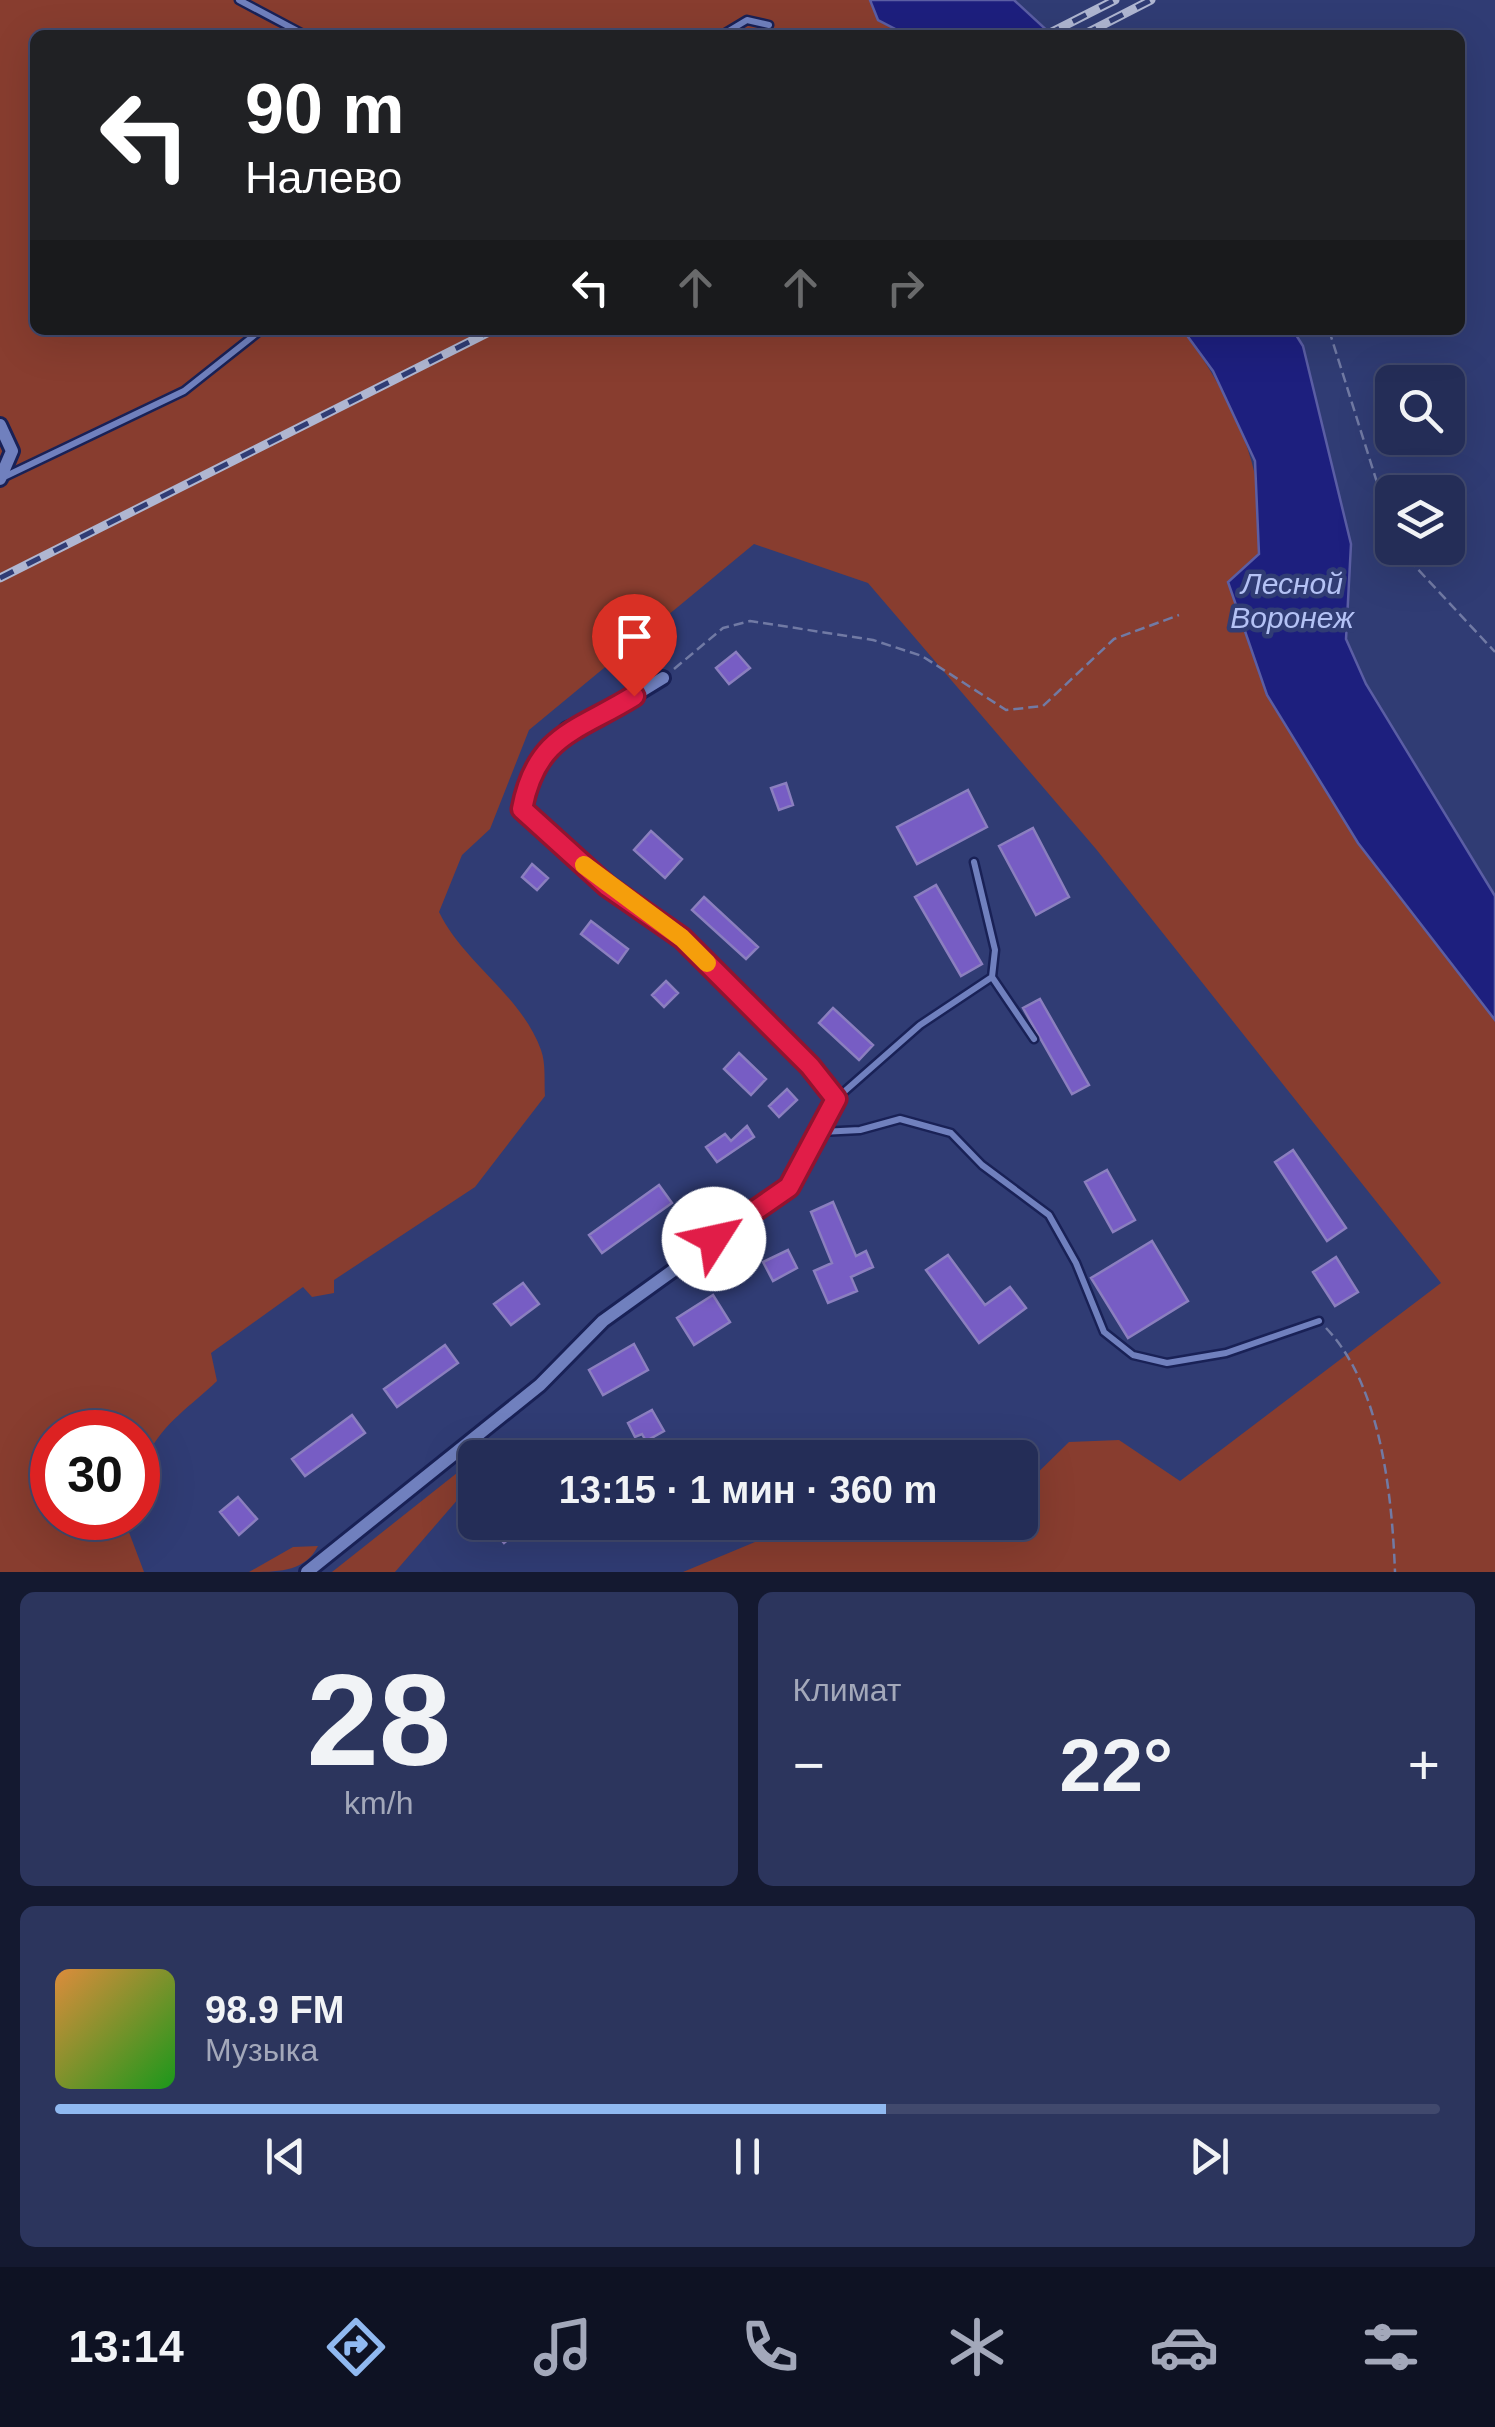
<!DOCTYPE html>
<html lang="ru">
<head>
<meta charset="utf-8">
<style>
	body { margin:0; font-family:Helvetica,sans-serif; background:#2c355d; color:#f1f3f6; height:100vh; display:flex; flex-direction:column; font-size:38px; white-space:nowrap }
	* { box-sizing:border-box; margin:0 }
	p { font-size:32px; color:#a3a8ba }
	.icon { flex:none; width:55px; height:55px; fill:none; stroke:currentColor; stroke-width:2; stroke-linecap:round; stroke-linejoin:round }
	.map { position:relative; height:1572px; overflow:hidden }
	.sheet { display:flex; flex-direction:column; gap:20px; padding:20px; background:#141930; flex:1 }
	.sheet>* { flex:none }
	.hud { position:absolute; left:30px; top:30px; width:1435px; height:305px; border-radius:15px; box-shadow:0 10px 40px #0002,0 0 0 2px #41496d; background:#202124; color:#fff; overflow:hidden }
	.fabs { position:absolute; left:1375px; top:365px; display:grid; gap:20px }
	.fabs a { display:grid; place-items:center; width:90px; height:90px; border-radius:15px; background:#242d57; box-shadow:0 10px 40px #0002,0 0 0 2px #41496d; font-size:50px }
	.speed { position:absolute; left:30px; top:1410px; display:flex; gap:20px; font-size:50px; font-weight:700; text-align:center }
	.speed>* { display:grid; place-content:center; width:130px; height:130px; border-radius:50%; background:#242d57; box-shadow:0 10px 40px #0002,0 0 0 2px #41496d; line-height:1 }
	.speed .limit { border:15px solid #d22; background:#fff; color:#111 }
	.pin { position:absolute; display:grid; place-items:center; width:85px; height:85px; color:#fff; margin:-102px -42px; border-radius:50% 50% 50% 0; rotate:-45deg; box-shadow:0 0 10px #0007 }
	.pin .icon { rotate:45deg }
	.me { position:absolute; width:110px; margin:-55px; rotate:55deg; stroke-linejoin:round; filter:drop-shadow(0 0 8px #0008) }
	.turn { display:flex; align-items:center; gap:35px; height:210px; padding:0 50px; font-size:45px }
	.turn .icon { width:130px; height:130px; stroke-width:2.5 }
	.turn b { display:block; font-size:70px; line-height:85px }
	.lanes { display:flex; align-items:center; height:95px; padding:0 50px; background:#0003; justify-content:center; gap:50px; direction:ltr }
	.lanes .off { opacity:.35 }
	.big { font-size:75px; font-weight:600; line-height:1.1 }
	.sheet .tile { flex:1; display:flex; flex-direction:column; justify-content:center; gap:15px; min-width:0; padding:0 35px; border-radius:15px; background:#2c355d }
	.sheet .dial { align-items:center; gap:0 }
	.dial b { font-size:130px; line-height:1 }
	.song { display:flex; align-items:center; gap:30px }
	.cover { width:120px; height:120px; border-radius:15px; background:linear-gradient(135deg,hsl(30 70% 55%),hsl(120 70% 35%)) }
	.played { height:10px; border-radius:5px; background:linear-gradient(90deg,#90b9f0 60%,#41496d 60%) }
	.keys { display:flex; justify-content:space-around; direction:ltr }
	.heat { display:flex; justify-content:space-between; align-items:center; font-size:55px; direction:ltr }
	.sheet .tiles { flex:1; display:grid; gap:20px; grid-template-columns:1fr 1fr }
	.tile:last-child { grid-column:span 2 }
	.trip { position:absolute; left:458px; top:1440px; width:580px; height:100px; border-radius:15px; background:#242d57; box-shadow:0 10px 40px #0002,0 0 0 2px #41496d; font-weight:600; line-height:100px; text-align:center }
	.tabs { display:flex; height:160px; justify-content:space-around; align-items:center; background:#0e1223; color:#a3a8ba }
	.tabs .icon { width:70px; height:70px }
	.tabs .current { color:#90b9f0 }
	.tabs b { font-size:45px; color:#f1f3f6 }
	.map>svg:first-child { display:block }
</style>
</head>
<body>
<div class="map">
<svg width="1495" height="1572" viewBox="0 0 1495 1572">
	<rect width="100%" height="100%" fill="#303c74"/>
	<path fill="#883d2f" d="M0,0H870L878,20L907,35H35V330H1183C1230,395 1270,471 1259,553C1257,572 1244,594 1237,612L1267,695L1358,843L1495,1020V1572H683L772,1535L816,1523L1020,1522V1490L1069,1442L1119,1440L1180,1481L1441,1283L1096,849L868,583L754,544L529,730L490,829L462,855L439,912C463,962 522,996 541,1050C546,1063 544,1082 545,1096L475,1187L334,1280V1293L312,1297L303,1287L211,1353L217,1381C192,1405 163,1423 147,1456C140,1470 146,1486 138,1501V1432H52V1518H130L127,1527L144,1572H0Z
		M462,1469L475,1470L472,1483L395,1572H332Z
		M318,1546C305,1572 278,1572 249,1572L293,1547Z"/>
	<path fill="#1d1f7e" stroke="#5b5ea4" stroke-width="2.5" d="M870,0H1014L1052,35H907L878,20Z
		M1183,330H1293L1303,346L1351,544L1346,639L1366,684L1495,896V1020L1358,843L1267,695L1228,582L1259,554L1255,461L1213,371Z"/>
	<path fill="#775dc4" stroke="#8b7fbf" stroke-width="2.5" d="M736,652L750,668L729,684L716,668Z
		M786,783L793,805L779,810L771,788Z
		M968,790L987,827L917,864L897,827Z
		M1033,828L1069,897L1036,915L999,846Z
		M651,831L682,859L665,878L634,850Z
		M532,864L548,878L537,890L522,877Z
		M936,885L982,964L961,976L915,897Z
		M704,897L758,947L746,959L692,910Z
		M591,921L628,949L618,963L581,934Z
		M666,981L678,993L664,1007L652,995Z
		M1040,999L1089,1085L1072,1094L1023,1008Z
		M833,1008L873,1045L859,1060L819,1023Z
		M739,1053L766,1079L751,1095L724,1069Z
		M787,1089L797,1100L779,1117L769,1106Z
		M747,1126L754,1137L717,1162L706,1147L725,1134L731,1141Z
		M1293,1150L1346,1228L1327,1241L1275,1162Z
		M1107,1170L1135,1220L1113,1232L1085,1182Z
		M659,1185L672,1203L602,1253L589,1235Z
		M833,1202L856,1256L866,1251L873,1267L851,1277L857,1291L828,1303L814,1271L832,1263L811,1212Z
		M1152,1241L1188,1301L1128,1338L1091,1278Z
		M788,1250L797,1268L773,1281L763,1262Z
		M948,1255L985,1305L1010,1287L1026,1308L979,1343L926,1270Z
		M1336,1257L1358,1292L1335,1306L1313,1272Z
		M523,1283L539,1304L511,1325L494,1304Z
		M713,1295L730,1322L694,1345L677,1318Z
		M634,1344L648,1370L603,1395L589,1370Z
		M445,1345L458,1363L397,1407L384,1389Z
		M652,1410L664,1431L646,1441L642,1434L635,1437L628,1423Z
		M352,1415L365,1433L305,1476L292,1459Z
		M238,1497L257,1519L239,1535L220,1512Z
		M486,1522H528L504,1543Z"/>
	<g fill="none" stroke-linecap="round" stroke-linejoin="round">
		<defs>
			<path id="lane" d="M239,0L305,35
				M722,35L747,20L769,25
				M4,477L184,391L261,330
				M974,862L995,950L992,977
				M837,1098L920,1025L992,977L1034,1039
				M821,1132L860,1130L900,1119L951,1133L982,1165L1049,1215L1076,1263L1104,1332L1133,1355L1167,1363L1226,1353L1319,1321"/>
			<path id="street" d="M0,425L12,451L0,479
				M307,1572L540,1385L603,1321L789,1187L836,1099L810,1066L683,938L607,886L522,809L528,778L567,729L604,714L663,678"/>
		</defs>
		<use href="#lane" stroke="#192156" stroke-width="11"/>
		<use href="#street" stroke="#192156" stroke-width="18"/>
		<path stroke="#717aa4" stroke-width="2.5" stroke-dasharray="10 5" stroke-linecap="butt" d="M1113,35H1116
			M1329,330L1392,530
			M1398,548L1495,652
			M674,669L723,628L750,621L873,640L922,656L1006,710L1043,706L1114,639L1179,615
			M1326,1328C1381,1385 1392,1495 1395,1572"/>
		<use href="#lane" stroke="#7080be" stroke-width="6"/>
		<use href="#street" stroke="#7080be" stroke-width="12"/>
		<defs>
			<path id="rail" d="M1046,35L1115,0
				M1083,35L1151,0
				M0,578L493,330"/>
		</defs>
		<use href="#rail" stroke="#afb6d1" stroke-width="9"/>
		<use href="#rail" stroke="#303c74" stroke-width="5" stroke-dasharray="15" stroke-linecap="butt"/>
	</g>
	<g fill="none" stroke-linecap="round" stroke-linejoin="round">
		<defs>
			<path id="route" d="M634,696C578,731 536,734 522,809L607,886L682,938L810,1066L836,1099L789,1187L714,1239"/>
		</defs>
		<use href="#route" stroke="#92132f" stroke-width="25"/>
		<use href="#route" stroke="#e11d48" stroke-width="18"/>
		<path stroke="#f59e0b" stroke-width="18" d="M584,865L682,938L707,963"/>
	</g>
	<g text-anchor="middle" stroke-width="9" stroke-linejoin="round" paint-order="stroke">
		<g font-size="30" font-style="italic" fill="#b4c2f5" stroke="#303c74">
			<text x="1292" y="594">Лесной<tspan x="1292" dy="34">Воронеж</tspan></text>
		</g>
	</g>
</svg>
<div class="fabs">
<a><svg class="icon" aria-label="search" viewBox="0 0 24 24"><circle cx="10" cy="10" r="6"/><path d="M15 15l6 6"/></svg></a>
<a><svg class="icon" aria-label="layers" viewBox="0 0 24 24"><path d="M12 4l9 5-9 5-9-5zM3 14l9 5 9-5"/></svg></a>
</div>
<div class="speed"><div class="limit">30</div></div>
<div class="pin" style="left:634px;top:696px;background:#d93025"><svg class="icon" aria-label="arrive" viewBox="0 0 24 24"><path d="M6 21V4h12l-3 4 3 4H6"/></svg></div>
<svg class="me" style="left:714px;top:1239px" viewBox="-20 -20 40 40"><circle r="19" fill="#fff"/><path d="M0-13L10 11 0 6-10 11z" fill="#e11d48"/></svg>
<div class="trip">13:15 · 1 мин · 360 m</div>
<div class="hud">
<div class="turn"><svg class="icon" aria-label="left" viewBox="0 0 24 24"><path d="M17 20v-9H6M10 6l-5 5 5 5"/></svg><div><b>90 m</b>Налево</div></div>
<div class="lanes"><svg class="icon" aria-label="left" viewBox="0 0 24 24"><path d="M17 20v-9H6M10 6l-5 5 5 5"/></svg><svg class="icon off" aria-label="ahead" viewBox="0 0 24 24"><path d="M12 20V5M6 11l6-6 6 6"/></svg><svg class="icon off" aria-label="ahead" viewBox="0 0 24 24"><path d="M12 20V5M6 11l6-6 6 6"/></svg><svg class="icon off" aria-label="right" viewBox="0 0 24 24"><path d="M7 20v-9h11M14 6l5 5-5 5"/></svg></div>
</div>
</div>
<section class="sheet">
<div class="tiles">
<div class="tile dial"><b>28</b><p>km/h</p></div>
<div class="tile"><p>Климат</p>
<div class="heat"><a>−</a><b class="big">22°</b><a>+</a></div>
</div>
<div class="tile">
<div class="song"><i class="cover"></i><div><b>98.9 FM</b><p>Музыка</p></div></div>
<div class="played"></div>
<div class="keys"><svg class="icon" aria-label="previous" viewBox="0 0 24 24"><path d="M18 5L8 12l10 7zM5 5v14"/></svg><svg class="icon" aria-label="pause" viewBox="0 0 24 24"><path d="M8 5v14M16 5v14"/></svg><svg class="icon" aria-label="next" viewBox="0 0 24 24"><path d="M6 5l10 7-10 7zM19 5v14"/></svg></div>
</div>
</div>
</section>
<nav class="tabs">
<b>13:14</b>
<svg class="icon current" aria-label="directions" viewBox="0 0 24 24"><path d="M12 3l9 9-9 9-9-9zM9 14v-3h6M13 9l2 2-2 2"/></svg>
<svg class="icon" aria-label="music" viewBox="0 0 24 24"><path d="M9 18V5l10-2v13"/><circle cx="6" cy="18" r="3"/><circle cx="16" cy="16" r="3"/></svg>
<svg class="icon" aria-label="phone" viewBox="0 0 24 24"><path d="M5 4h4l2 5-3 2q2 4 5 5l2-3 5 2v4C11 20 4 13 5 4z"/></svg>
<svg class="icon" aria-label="climate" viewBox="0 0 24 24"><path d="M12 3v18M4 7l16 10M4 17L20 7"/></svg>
<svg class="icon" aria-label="car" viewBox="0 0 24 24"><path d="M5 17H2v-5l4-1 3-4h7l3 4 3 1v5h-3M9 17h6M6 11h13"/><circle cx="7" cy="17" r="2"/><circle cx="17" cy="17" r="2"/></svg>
<svg class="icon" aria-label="filters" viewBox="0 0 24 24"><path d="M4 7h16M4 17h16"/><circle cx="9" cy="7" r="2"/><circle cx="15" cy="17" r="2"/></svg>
</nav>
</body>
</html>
